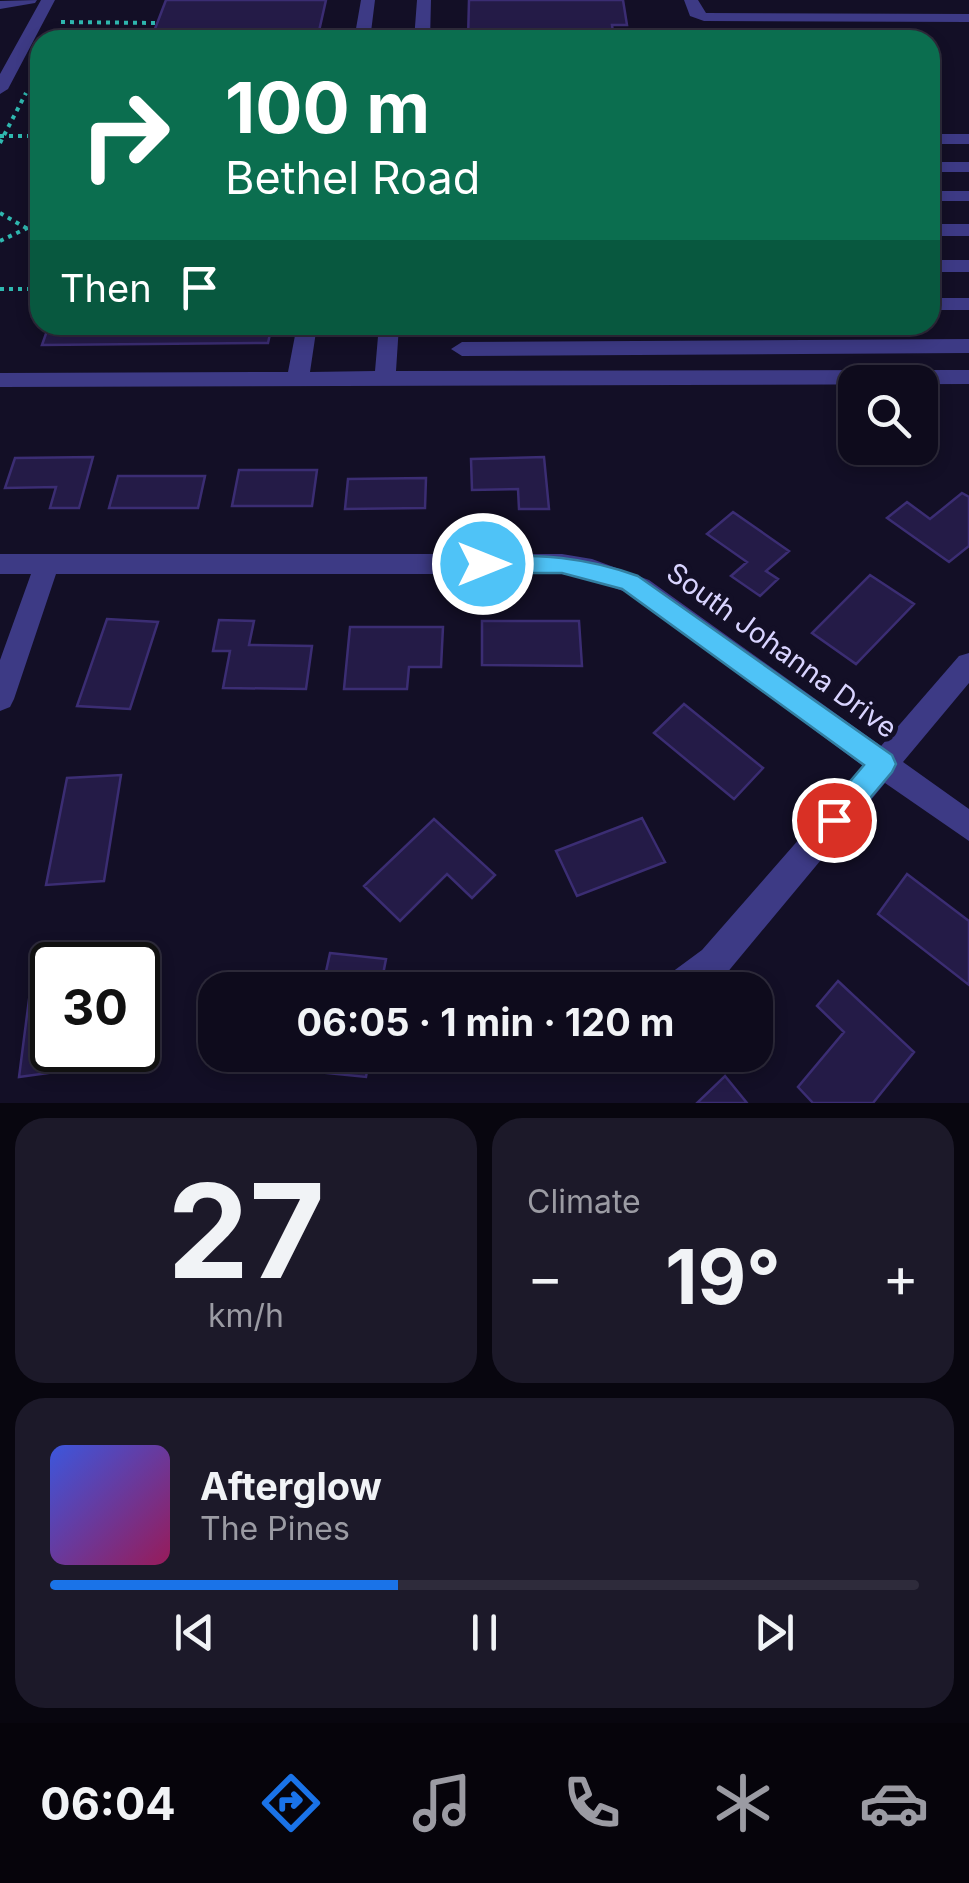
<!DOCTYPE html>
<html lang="en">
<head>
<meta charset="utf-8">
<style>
	body { margin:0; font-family:Inter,sans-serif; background:#1c1929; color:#f1f3f6; height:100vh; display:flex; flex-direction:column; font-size:38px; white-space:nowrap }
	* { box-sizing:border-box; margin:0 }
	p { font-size:32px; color:#9b9ba3 }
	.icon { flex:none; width:55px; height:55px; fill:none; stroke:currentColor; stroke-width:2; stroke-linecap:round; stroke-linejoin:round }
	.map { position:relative; height:1103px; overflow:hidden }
	.side { display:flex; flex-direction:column; gap:15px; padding:15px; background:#08060f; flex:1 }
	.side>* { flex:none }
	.top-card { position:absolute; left:30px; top:30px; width:910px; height:305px; border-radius:30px; box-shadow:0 5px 15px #0003,0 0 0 2px #2e2b3b; background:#0b6e4f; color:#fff; overflow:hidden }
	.tools { position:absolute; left:838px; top:365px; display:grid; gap:20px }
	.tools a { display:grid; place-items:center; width:100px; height:100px; border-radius:20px; background:#0e0b1c; box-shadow:0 5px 15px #0003,0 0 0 2px #2e2b3b; font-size:50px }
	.speed { position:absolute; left:30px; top:942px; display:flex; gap:20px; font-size:50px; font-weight:700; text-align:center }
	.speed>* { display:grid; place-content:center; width:130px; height:130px; border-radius:50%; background:#0e0b1c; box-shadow:0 5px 15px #0003,0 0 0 2px #2e2b3b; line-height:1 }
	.speed .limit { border:5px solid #111; border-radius:15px; background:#fff; color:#111 }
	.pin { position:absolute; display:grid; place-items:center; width:85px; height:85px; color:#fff; margin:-42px; border:5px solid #fff; border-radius:50%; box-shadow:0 2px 10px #0007 }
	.me { position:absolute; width:110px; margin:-55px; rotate:90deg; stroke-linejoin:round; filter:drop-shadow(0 0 8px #0008) }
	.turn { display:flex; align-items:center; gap:35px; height:210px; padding:0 30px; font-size:45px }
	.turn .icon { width:130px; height:130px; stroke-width:2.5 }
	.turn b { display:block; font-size:70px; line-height:85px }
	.then { display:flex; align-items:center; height:95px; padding:0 30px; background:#0003; gap:20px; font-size:38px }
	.big { font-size:75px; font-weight:700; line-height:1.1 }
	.side .card { flex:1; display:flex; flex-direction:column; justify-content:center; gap:15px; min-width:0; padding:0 35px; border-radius:30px; background:#1c1929 }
	.side .dial { align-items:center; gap:0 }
	.dial b { font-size:130px; line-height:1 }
	.song { display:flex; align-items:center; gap:30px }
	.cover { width:120px; height:120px; border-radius:15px; background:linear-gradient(135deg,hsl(230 70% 55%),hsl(330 70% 35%)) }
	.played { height:10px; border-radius:5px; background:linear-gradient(90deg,#1a73e8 40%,#2e2b3b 40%) }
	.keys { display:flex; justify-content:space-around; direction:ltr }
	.heat { display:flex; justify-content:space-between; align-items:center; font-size:55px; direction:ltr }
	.side .tiles { flex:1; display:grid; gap:15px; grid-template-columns:1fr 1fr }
	.card:last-child { grid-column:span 2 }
	.trip { position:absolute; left:198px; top:972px; width:575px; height:100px; border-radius:30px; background:#0e0b1c; box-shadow:0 5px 15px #0003,0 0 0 2px #2e2b3b; font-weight:700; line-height:100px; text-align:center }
	.menu { display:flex; height:160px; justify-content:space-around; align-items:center; background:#06040b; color:#9b9ba3 }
	.menu .icon { width:70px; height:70px }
	.menu .on { color:#1a73e8 }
	.menu b { font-size:45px; color:#f1f3f6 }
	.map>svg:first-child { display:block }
</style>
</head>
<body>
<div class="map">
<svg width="969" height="1103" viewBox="0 0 969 1103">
	<rect width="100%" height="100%" fill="#130f26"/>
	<path fill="#241b47" stroke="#3b2d73" stroke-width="2.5" d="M166,0H326L317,40H164L166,34H153Z
		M469,0H623L627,25H612L614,40H468Z
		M49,325H272L268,343L42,345Z
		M93,457L79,508H50L56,487L5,488L15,458Z
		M544,457L549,509H519L518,489L472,490L471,459Z
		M239,470H317L312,506H232Z
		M118,476H205L198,508H109Z
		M426,478L425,508L345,509L348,479Z
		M962,493L969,497V546L949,562L887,518L907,502L930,519Z
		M733,512L789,551L766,571L778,579L760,596L731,576L747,562L707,534Z
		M870,575L914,604L856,664L812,633Z
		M107,619L158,622L130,709L77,706Z
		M219,620L254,621L249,645L312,646L306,689L223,688L230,651H213Z
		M482,621H579L582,666L482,665Z
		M350,627H443L441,667H409L407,689H344Z
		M684,704L763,768L734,799L654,733Z
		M121,775L104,881L46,885L67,778Z
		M642,818L665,862L577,896L556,851Z
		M434,819L495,875L472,898L447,874L400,921L364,886Z
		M907,874L969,921V985L878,914Z
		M96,945L94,965H52V1050H86L85,1068L19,1077L35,953Z
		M330,953L386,959L380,990H322Z
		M838,981L914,1052L873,1103H813L798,1087L844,1032L817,1006Z
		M309,1055H370L366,1077L306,1071Z
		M725,1076L747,1103H697Z"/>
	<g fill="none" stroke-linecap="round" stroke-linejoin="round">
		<path stroke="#2fb8b0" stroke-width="4" stroke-dasharray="4 5" stroke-linecap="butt" d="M61,22L157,23
			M55,35L65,40
			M0,136H40
			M0,143L26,93
			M0,213L28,229H40
			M0,241L40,222
			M0,289H40"/>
		<path fill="#3d3a85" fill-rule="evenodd" d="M37,0L35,3L0,9V1Z
			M41,0H55L8,89L0,94V74Z
			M361,0H375L370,40H354Z
			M417,0H431L430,40H414Z
			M684,0H698L706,13L969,14V22L704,21L690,16Z
			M930,134H969V144H930Z
			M930,162H969V172H930Z
			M930,191H969V201H930Z
			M930,224H969V236H930Z
			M930,260H969V272H930Z
			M930,298H969V310H930Z
			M297,325H317L310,372L375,371L379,325H399L396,371L969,370V384L0,387V373L288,372Z
			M969,339V353L462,356L451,349L462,342Z
			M0,554H562L592,559L649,580L881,746L959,656L969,653V683L903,762L969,809V841L885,783L726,974L704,990H659L664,978L702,950L863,766L631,594L590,579L562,574H56L14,699L10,707L0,711V660L31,574H0Z"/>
	</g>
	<path fill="#4fc3f7" stroke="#337fa1" stroke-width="2.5" d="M483,555C542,555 582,556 638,576L892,755L896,764L892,772L844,829L834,833L825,829L821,820L825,811L864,765L622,589L562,573H483L472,564Z"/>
	<g text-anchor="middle" stroke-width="10" stroke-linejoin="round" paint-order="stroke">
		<g font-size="28" fill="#d9d4ff" stroke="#130f26">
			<text transform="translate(782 650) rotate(36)" y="10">South Johanna Drive</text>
		</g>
	</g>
</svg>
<div class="tools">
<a><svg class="icon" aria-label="search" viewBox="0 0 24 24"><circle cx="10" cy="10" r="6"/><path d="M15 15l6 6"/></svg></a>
</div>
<div class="speed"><div class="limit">30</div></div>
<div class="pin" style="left:834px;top:820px;background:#d93025"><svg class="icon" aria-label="arrive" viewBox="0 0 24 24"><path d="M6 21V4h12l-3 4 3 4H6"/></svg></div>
<svg class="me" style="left:483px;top:564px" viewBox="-20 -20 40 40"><circle r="17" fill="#4fc3f7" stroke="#fff" stroke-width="3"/><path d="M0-11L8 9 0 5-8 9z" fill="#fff"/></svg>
<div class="trip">06:05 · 1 min · 120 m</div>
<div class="top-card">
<div class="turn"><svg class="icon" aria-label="right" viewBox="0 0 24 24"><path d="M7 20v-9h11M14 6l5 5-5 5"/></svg><div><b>100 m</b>Bethel Road</div></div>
<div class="then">Then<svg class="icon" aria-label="arrive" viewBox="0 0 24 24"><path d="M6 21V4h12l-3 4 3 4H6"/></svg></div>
</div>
</div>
<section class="side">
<div class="tiles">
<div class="card dial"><b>27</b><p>km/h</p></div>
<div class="card"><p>Climate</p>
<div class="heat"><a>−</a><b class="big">19°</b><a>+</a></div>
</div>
<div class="card">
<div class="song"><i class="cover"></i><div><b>Afterglow</b><p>The Pines</p></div></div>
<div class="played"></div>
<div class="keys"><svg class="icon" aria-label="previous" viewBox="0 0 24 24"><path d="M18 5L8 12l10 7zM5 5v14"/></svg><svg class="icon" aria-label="pause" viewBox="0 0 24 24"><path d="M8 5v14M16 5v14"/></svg><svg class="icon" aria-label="next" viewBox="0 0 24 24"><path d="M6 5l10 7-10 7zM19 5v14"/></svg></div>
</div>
</div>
</section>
<nav class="menu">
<b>06:04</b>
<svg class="icon on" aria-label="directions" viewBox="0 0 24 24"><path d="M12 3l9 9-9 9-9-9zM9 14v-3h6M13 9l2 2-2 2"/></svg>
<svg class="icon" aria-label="music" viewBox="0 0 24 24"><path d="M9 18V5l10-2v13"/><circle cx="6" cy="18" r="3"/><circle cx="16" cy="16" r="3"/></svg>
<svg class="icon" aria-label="phone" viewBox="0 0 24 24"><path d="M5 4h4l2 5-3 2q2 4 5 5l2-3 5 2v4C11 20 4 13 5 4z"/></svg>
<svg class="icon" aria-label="climate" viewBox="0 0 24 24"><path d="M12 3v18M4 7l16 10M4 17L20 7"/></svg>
<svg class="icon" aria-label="car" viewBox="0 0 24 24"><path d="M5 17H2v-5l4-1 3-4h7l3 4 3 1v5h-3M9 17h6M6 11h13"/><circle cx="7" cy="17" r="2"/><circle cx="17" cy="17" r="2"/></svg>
</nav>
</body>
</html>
